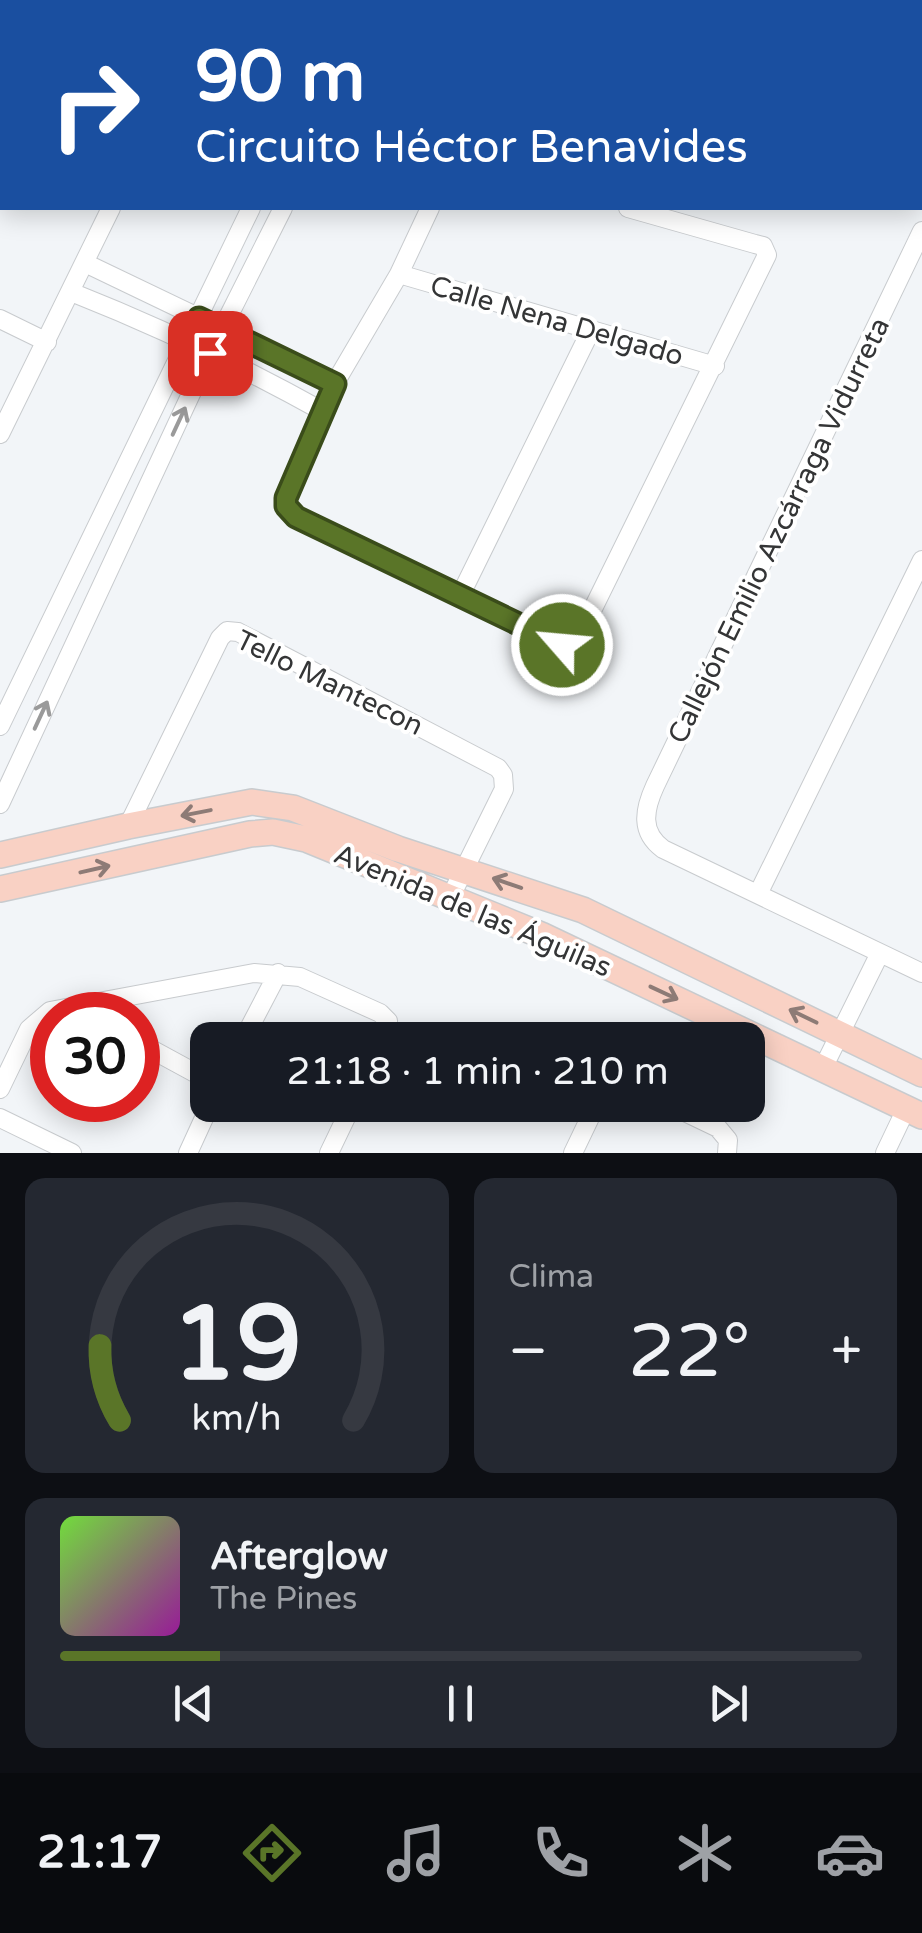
<!DOCTYPE html>
<html lang="es">
<head>
<meta charset="utf-8">
<style>
	body { margin:0; font-family:"Varela Round",sans-serif; background:#242831; color:#f1f3f6; height:100vh; display:flex; flex-direction:column; font-size:38px; white-space:nowrap }
	* { box-sizing:border-box; margin:0 }
	p { font-size:32px; color:#9ea1a6 }
	.icon { flex:none; width:55px; height:55px; fill:none; stroke:currentColor; stroke-width:2; stroke-linecap:round; stroke-linejoin:round }
	.map { position:relative; height:1153px; overflow:hidden }
	.drawer { display:flex; flex-direction:column; gap:25px; padding:25px; background:#0d0f14; flex:1 }
	.drawer>* { flex:none }
	.hud { position:absolute; left:0px; top:0px; width:922px; height:210px; box-shadow:0 5px 25px #0003; background:#1a4fa0; color:#fff; overflow:hidden }
	.speed { position:absolute; left:30px; top:992px; display:flex; gap:20px; font-size:50px; font-weight:700; text-align:center }
	.speed>* { display:grid; place-content:center; width:130px; height:130px; border-radius:50%; background:#171b24; box-shadow:0 5px 25px #0003; line-height:1 }
	.speed .limit { border:15px solid #d22; background:#fff; color:#111 }
	.pin { position:absolute; display:grid; place-items:center; width:85px; height:85px; color:#fff; margin:-42px; border-radius:20px; box-shadow:0 5px 15px #0006 }
	.me { position:absolute; width:110px; margin:-55px; rotate:297deg; stroke-linejoin:round; filter:drop-shadow(0 0 8px #0008) }
	.turn { display:flex; align-items:center; gap:35px; height:210px; padding:0 30px; font-size:45px }
	.turn .icon { width:130px; height:130px; stroke-width:2.5 }
	.turn b { display:block; font-size:70px; line-height:85px }
	.big { font-size:75px; font-weight:600; line-height:1.1 }
	.drawer .tile { flex:1; display:flex; flex-direction:column; justify-content:center; gap:15px; min-width:0; padding:0 35px; border-radius:20px; background:#242831 }
	.drawer .dial { align-items:center; gap:0 }
	.dial svg { height:260px; overflow:visible; fill:none; stroke:#363941; stroke-width:7; stroke-linecap:round; text-anchor:middle }
	.dial text { fill:#f1f3f6; stroke:none }
	.song { display:flex; align-items:center; gap:30px }
	.cover { width:120px; height:120px; border-radius:15px; background:linear-gradient(135deg,hsl(100 70% 55%),hsl(300 70% 35%)) }
	.played { height:10px; border-radius:5px; background:linear-gradient(90deg,#5a7528 20%,#363941 20%) }
	.keys { display:flex; justify-content:space-around; direction:ltr }
	.heat { display:flex; justify-content:space-between; align-items:center; font-size:55px; direction:ltr }
	.drawer .tiles { flex:1; display:grid; gap:25px; grid-template-columns:1fr 1fr }
	.tile:last-child { grid-column:span 2 }
	.trip { position:absolute; left:190px; top:1022px; width:575px; height:100px; border-radius:20px; background:#171b24; box-shadow:0 5px 25px #0003; font-weight:600; line-height:100px; text-align:center }
	.tabs { display:flex; height:160px; justify-content:space-around; align-items:center; background:#090b0e; color:#9ea1a6 }
	.tabs .icon { width:70px; height:70px }
	.tabs .current { color:#5a7528 }
	.tabs b { font-size:45px; color:#f1f3f6 }
	.map>svg:first-child { display:block }
</style>
</head>
<body>
<div class="map">
<svg width="922" height="1153" viewBox="0 0 922 1153">
	<rect width="100%" height="100%" fill="#f2f5f8"/>
	<g fill="none" stroke-linecap="round" stroke-linejoin="round">
		<defs>
			<path id="lane" d="M675,0L676,2"/>
			<path id="street" d="M350,2L351,0
				M386,2L387,0
				M0,16L2,17
				M430,208L399,274L335,383L286,498V507L296,517L567,647L572,646L578,639L767,255L763,246L755,244L628,208
				M922,231L655,786C644,810 640,832 663,849L922,973
				M85,263L335,383
				M399,274L715,366
				M71,292C157,326 241,366 322,411
				M0,319L47,342
				M0,434L111,208
				M461,594L591,330
				M0,726L251,208
				M0,804L210,353L283,208
				M128,826L220,638L227,631L238,632L498,768L503,775L504,789L450,898
				M758,894L922,560
				M243,1040L278,973
				M138,1042L208,1080
				M823,1068L879,955
				M0,1089L29,1029L50,1011L254,973L300,977L380,1013L388,1021L384,1040
				M670,1105L718,1128L728,1140L727,1153
				M0,1118L72,1153
				M188,1153L210,1105
				M329,1153L352,1105
				M573,1153L596,1105
				M885,1153L906,1109"/>
			<path id="secondary" d="M0,855L128,826L252,802L293,808L398,849L583,910L922,1074
				M0,889L250,834L273,832L306,839L541,935L922,1116"/>
		</defs>
		<use href="#lane" stroke="#c8cbce" stroke-width="11"/>
		<use href="#street" stroke="#c8cbce" stroke-width="20"/>
		<use href="#secondary" stroke="#c8cbce" stroke-width="28"/>
		<use href="#lane" stroke="#fff" stroke-width="9"/>
		<use href="#street" stroke="#fff" stroke-width="18"/>
		<use href="#secondary" stroke="#f9d1c4" stroke-width="25"/>
	</g>
	<defs><path id="oneway-shaft" d="M-6 0H5M1.5-3L5.5 0L1.5 3" fill="none" stroke-width="1.6" stroke-linecap="round" stroke-linejoin="round" transform="scale(2.5)"/></defs>
	<g stroke="#9a9a9a">
		<use href="#oneway-shaft" transform="translate(179 421) rotate(-65)"/>
		<use href="#oneway-shaft" transform="translate(41 715) rotate(-65)"/>
	</g>
	<g stroke="#8d7b76">
		<use href="#oneway-shaft" transform="translate(196 813) rotate(169)"/>
		<use href="#oneway-shaft" transform="translate(95 869) rotate(-13)"/>
		<use href="#oneway-shaft" transform="translate(507 883) rotate(-161)"/>
		<use href="#oneway-shaft" transform="translate(664 993) rotate(25)"/>
		<use href="#oneway-shaft" transform="translate(803 1016) rotate(-154)"/>
	</g>
	<g fill="none" stroke-linecap="round" stroke-linejoin="round">
		<defs>
			<path id="route" d="M210,353L186,342L199,318L335,384L286,498V506L296,517L562,645"/>
		</defs>
		<use href="#route" stroke="#3a4c1a" stroke-width="25"/>
		<use href="#route" stroke="#5a7528" stroke-width="18"/>
	</g>
	<g text-anchor="middle" stroke-width="8" stroke-linejoin="round" paint-order="stroke">
		<g font-size="28" fill="#343536" stroke="#fff">
			<text transform="translate(557 320) rotate(16)" y="10">Calle Nena Delgado</text>
			<text transform="translate(778 530) rotate(-64)" y="10">Callejón Emilio Azcárraga Vidurreta</text>
			<text transform="translate(330 682) rotate(26)" y="10">Tello Mantecon</text>
			<text transform="translate(473 910) rotate(23)" y="10">Avenida de las Águilas</text>
		</g>
	</g>
</svg>
<div class="speed"><div class="limit">30</div></div>
<div class="pin" style="left:210px;top:353px;background:#d93025"><svg class="icon" aria-label="arrive" viewBox="0 0 24 24"><path d="M6 21V4h12l-3 4 3 4H6"/></svg></div>
<svg class="me" style="left:562px;top:645px" viewBox="-20 -20 40 40"><circle r="17" fill="#5a7528" stroke="#fff" stroke-width="3"/><path d="M0-11L8 9 0 5-8 9z" fill="#fff"/></svg>
<div class="trip">21:18 · 1 min · 210 m</div>
<div class="hud">
<div class="turn"><svg class="icon" aria-label="right" viewBox="0 0 24 24"><path d="M7 20v-9h11M14 6l5 5-5 5"/></svg><div><b>90 m</b>Circuito Héctor Benavides</div></div>
</div>
</div>
<section class="drawer">
<div class="tiles">
<div class="tile dial"><svg viewBox="0 0 100 80">
<path d="M14 69A42 42 0 1 1 86 69"/>
<path d="M14 69A42 42 0 0 1 8 46" stroke="#5a7528"/>
<text x="50" y="56" font-size="32" font-weight="700">19</text>
<text x="50" y="72" font-size="11">km/h</text>
</svg></div>
<div class="tile"><p>Clima</p>
<div class="heat"><a>−</a><b class="big">22°</b><a>+</a></div>
</div>
<div class="tile">
<div class="song"><i class="cover"></i><div><b>Afterglow</b><p>The Pines</p></div></div>
<div class="played"></div>
<div class="keys"><svg class="icon" aria-label="previous" viewBox="0 0 24 24"><path d="M18 5L8 12l10 7zM5 5v14"/></svg><svg class="icon" aria-label="pause" viewBox="0 0 24 24"><path d="M8 5v14M16 5v14"/></svg><svg class="icon" aria-label="next" viewBox="0 0 24 24"><path d="M6 5l10 7-10 7zM19 5v14"/></svg></div>
</div>
</div>
</section>
<nav class="tabs">
<b>21:17</b>
<svg class="icon current" aria-label="directions" viewBox="0 0 24 24"><path d="M12 3l9 9-9 9-9-9zM9 14v-3h6M13 9l2 2-2 2"/></svg>
<svg class="icon" aria-label="music" viewBox="0 0 24 24"><path d="M9 18V5l10-2v13"/><circle cx="6" cy="18" r="3"/><circle cx="16" cy="16" r="3"/></svg>
<svg class="icon" aria-label="phone" viewBox="0 0 24 24"><path d="M5 4h4l2 5-3 2q2 4 5 5l2-3 5 2v4C11 20 4 13 5 4z"/></svg>
<svg class="icon" aria-label="climate" viewBox="0 0 24 24"><path d="M12 3v18M4 7l16 10M4 17L20 7"/></svg>
<svg class="icon" aria-label="car" viewBox="0 0 24 24"><path d="M5 17H2v-5l4-1 3-4h7l3 4 3 1v5h-3M9 17h6M6 11h13"/><circle cx="7" cy="17" r="2"/><circle cx="17" cy="17" r="2"/></svg>
</nav>
</body>
</html>
